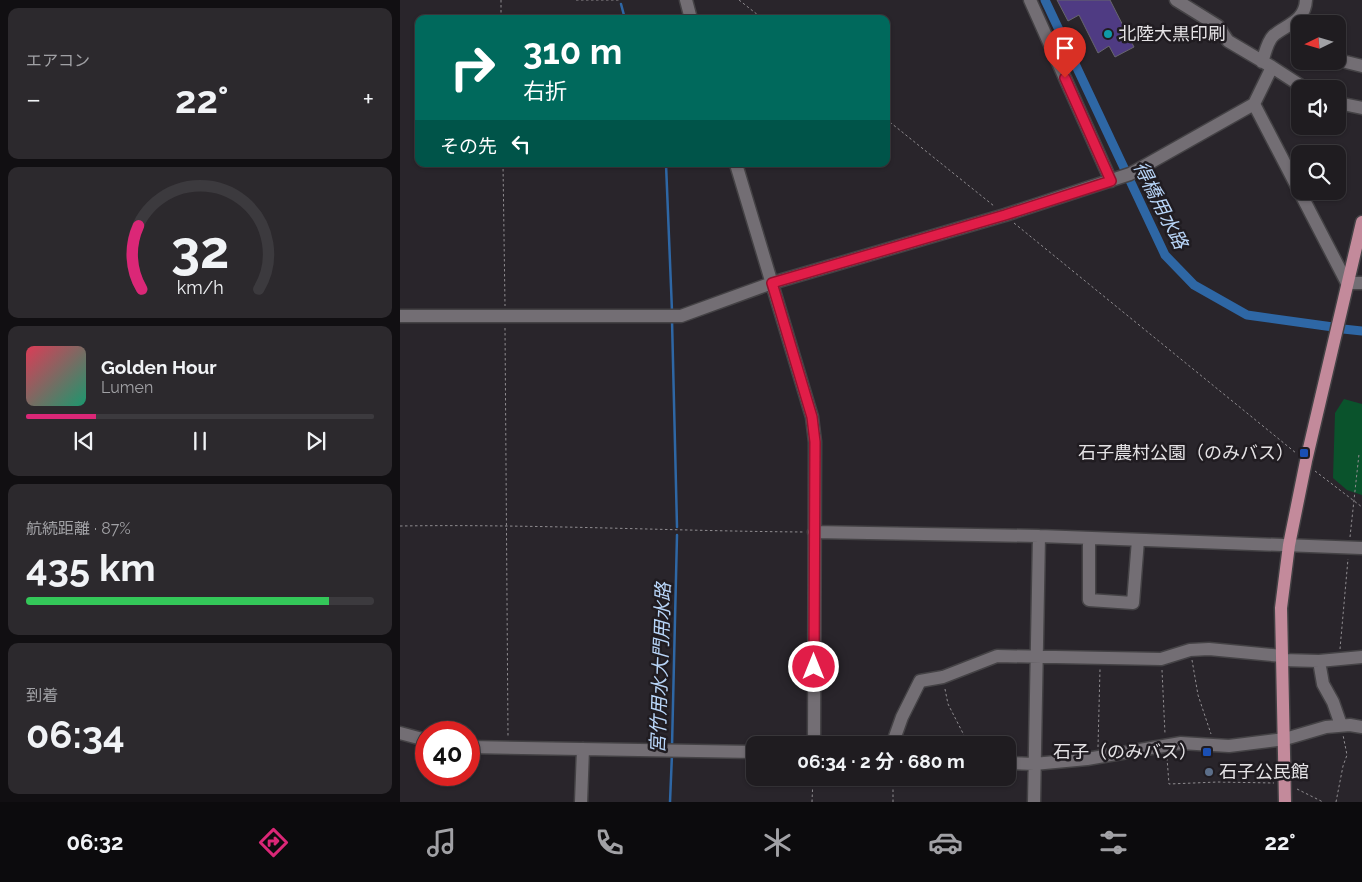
<!DOCTYPE html>
<html lang="ja">
<head>
<meta charset="utf-8">
<style>
	body { margin:0; font-family:Raleway,"Noto Sans JP",sans-serif; background:#2c292d; color:#f1f3f6; height:100vh; display:flex; flex-direction:column; font-size:19px; white-space:nowrap }
	* { box-sizing:border-box; margin:0 }
	p { font-size:16px; color:#a1a1a5 }
	.icon { flex:none; width:28px; height:28px; fill:none; stroke:currentColor; stroke-width:2; stroke-linecap:round; stroke-linejoin:round }
	.map { position:relative; flex:1; overflow:hidden }
	.sheet { display:flex; flex-direction:column; gap:8px; padding:8px; background:#110f12; width:400px }
	.sheet>* { flex:none }
	.hud { position:absolute; left:15px; top:15px; width:475px; height:152px; border-radius:10px; box-shadow:0 1px 4px #0004,0 0 0 1px #3c3a3e; background:#00695c; color:#fff; overflow:hidden }
	.needle { width:32px; rotate:265deg }
	.tools { position:absolute; left:891px; top:15px; display:grid; gap:10px }
	.tools a { display:grid; place-items:center; width:55px; height:55px; border-radius:10px; background:#1f1c20; box-shadow:0 1px 4px #0004,0 0 0 1px #3c3a3e; font-size:25px }
	.speed { position:absolute; left:15px; top:721px; display:flex; gap:10px; font-size:25px; font-weight:700; text-align:center }
	.speed>* { display:grid; place-content:center; width:65px; height:65px; border-radius:50%; background:#1f1c20; box-shadow:0 1px 4px #0004,0 0 0 1px #3c3a3e; line-height:1 }
	.speed .limit { border:8px solid #d22; background:#fff; color:#111 }
	.pin { position:absolute; display:grid; place-items:center; width:42px; height:42px; color:#fff; margin:-51px -21px; border-radius:50% 50% 50% 0; rotate:-45deg; box-shadow:0 0 5px #0007 }
	.pin .icon { rotate:45deg }
	.me { position:absolute; width:55px; margin:-28px; rotate:0deg; stroke-linejoin:round; filter:drop-shadow(0 0 4px #0008) }
	.turn { display:flex; align-items:center; gap:18px; height:105px; padding:0 25px; font-size:22px }
	.turn .icon { width:65px; height:65px; stroke-width:2.5 }
	.turn b { display:block; font-size:35px; line-height:42px }
	.then { display:flex; align-items:center; height:48px; padding:0 25px; background:#0003; gap:10px; font-size:19px }
	.big { font-size:38px; font-weight:700; line-height:1.1 }
	.sheet .card { flex:1; display:flex; flex-direction:column; justify-content:center; gap:8px; min-width:0; padding:0 18px; border-radius:10px; background:#2c292d }
	.sheet .dial { align-items:center; gap:0 }
	.dial svg { height:130px; overflow:visible; fill:none; stroke:#3c3a3e; stroke-width:7; stroke-linecap:round; text-anchor:middle }
	.dial text { fill:#f1f3f6; stroke:none }
	.song { display:flex; align-items:center; gap:15px }
	.cover { width:60px; height:60px; border-radius:8px; background:linear-gradient(135deg,hsl(350 70% 55%),hsl(160 70% 35%)) }
	.played { height:5px; border-radius:2px; background:linear-gradient(90deg,#db2777 20%,#3c3a3e 20%) }
	.keys { display:flex; justify-content:space-around; direction:ltr }
	.heat { display:flex; justify-content:space-between; align-items:center; font-size:28px; direction:ltr }
	.charge { height:8px; border-radius:4px; background:linear-gradient(90deg,#34c759 87%,#3c3a3e 0) }
	.trip { position:absolute; left:346px; top:736px; width:270px; height:50px; border-radius:10px; background:#1f1c20; box-shadow:0 1px 4px #0004,0 0 0 1px #3c3a3e; font-weight:700; line-height:50px; text-align:center }
	.dock { display:flex; height:80px; justify-content:space-around; align-items:center; background:#0c0b0d; color:#a1a1a5 }
	.dock .icon { width:35px; height:35px }
	.dock .current { color:#db2777 }
	.dock b { font-size:22px; color:#f1f3f6 }
	main { display:flex; flex:1; min-height:0 }
	.map>svg:first-child { display:block }
</style>
</head>
<body>
<main>
<section class="sheet">
<div class="card"><p>エアコン</p>
<div class="heat"><a>−</a><b class="big">22°</b><a>+</a></div>
</div>
<div class="card dial"><svg viewBox="0 0 100 80">
<path d="M14 69A42 42 0 1 1 86 69"/>
<path d="M14 69A42 42 0 0 1 12 30" stroke="#db2777"/>
<text x="50" y="56" font-size="32" font-weight="700">32</text>
<text x="50" y="72" font-size="11">km/h</text>
</svg></div>
<div class="card">
<div class="song"><i class="cover"></i><div><b>Golden Hour</b><p>Lumen</p></div></div>
<div class="played"></div>
<div class="keys"><svg class="icon" aria-label="previous" viewBox="0 0 24 24"><path d="M18 5L8 12l10 7zM5 5v14"/></svg><svg class="icon" aria-label="pause" viewBox="0 0 24 24"><path d="M8 5v14M16 5v14"/></svg><svg class="icon" aria-label="next" viewBox="0 0 24 24"><path d="M6 5l10 7-10 7zM19 5v14"/></svg></div>
</div>
<div class="card"><p>航続距離 · 87%</p><b class="big">435 km</b><div class="charge"></div></div>
<div class="card"><p>到着</p><b class="big">06:34</b></div>
</section>
<div class="map">
<svg width="962" height="802" viewBox="0 0 962 802">
	<rect width="100%" height="100%" fill="#29252b"/>
	<path fill="#0a532c" d="M944,399L962,404V495L947,490L933,478L935,413Z"/>
	<g fill="none" stroke-linecap="round" stroke-linejoin="round">
		<path stroke="#2e67a5" stroke-width="2.5" d="M221,4L225,19
			M266,164L272,311
			M272,320L277,527
			M272,746L277,535
			M270,802L272,754"/>
		<path stroke="#2e67a5" stroke-width="9" d="M645,0L765,255L794,285L847,315L933,327
			M943,329L962,331"/>
	</g>
	<path fill="#4f3b83" stroke="#67666d" d="M657,0H710L734,47L715,57L709,46L698,53L679,15L668,21Z"/>
	<g fill="none" stroke-linecap="round" stroke-linejoin="round">
		<defs>
			<path id="minor" d="M286,0L291,19
				M630,0L711,181
				M776,0L818,26L828,41L872,67
				M938,60L962,66
				M862,62C865,54 867,42 873,36C885,25 905,22 906,0
				M938,103L962,108
				M854,104L947,283H962
				M336,164L412,417L415,442L414,745
				M0,316H281L372,283L605,215L730,174L854,104L872,67L906,89
				M414,532L639,536L962,548
				M689,538V600L733,603L738,540
				M882,660L919,661L962,657
				M919,661L923,684L933,702L941,725
				M0,733L26,740
				M492,745L502,717L520,681L543,677L597,656L761,659L790,650L809,649L882,656
				M69,747L355,752
				M608,763L634,764L687,759L781,743L829,746L885,739L926,727L950,725L962,727
				M181,802L183,749
				M634,802L639,536"/>
			<path id="major" d="M885,802L881,608L889,545L906,461L962,222"/>
		</defs>
		<use href="#minor" stroke="#444245" stroke-width="15"/>
		<use href="#major" stroke="#444245" stroke-width="15"/>
		<path stroke="#8f8c90" stroke-width="1" stroke-dasharray="2.5 2.5" stroke-linecap="butt" d="M101,0V19
			M176,0H221
			M339,0L363,19
			M486,119L594,206
			M103,164L105,306
			M614,223L896,453
			M105,328L108,736
			M915,471L962,507
			M0,526C135,524 269,531 404,532
			M950,537L959,454
			M940,649L948,559
			M792,660L798,695L811,734
			M762,670L765,734
			M545,689L548,704L569,745
			M698,747L700,669
			M767,758L769,784L818,782L874,783
			M897,789L923,802
			M412,802L413,778
			M493,802V778
			M936,802L943,766L947,755L943,735"/>
		<use href="#minor" stroke="#736e74" stroke-width="12"/>
		<use href="#major" stroke="#c38a9b" stroke-width="12"/>
	</g>
	<g fill="none" stroke-linecap="round" stroke-linejoin="round">
		<defs>
			<path id="route" d="M414,667L415,442L412,417L372,283L605,215L711,181L665,78"/>
		</defs>
		<use href="#route" stroke="#92132f" stroke-width="12"/>
		<use href="#route" stroke="#e11d48" stroke-width="9"/>
	</g>
	<circle fill="#0f9aa8" stroke="#201c21" stroke-width="2" cx="708" cy="34" r="5"/>
	<g fill="#1a4fb4" stroke="#201c21" stroke-width="2">
		<rect x="899" y="448" width="10" height="10" rx="2.5"/>
		<rect x="802" y="747" width="10" height="10" rx="2.5"/>
	</g>
	<circle fill="#5c6f8a" stroke="#201c21" stroke-width="2" cx="809" cy="772" r="5"/>
	<g text-anchor="middle" stroke-width="5" stroke-linejoin="round" paint-order="stroke">
		<g font-size="18" fill="#e4e2e5" stroke="#201c21" text-anchor="start">
			<text x="718" y="40">北陸大黒印刷</text>
			<text x="894" y="459" text-anchor="end">石子農村公園（のみバス）</text>
			<text x="797" y="758" text-anchor="end">石子（のみバス）</text>
			<text x="819" y="778">石子公民館</text>
		</g>
		<g font-size="19" font-style="italic" fill="#b8d5f8" stroke="#201c21">
			<text transform="translate(761 205) rotate(63)" y="7">得橋用水路</text>
			<text transform="translate(260 668) rotate(-88)" y="7">宮竹用水大門用水路</text>
		</g>
	</g>
</svg>
<div class="tools">
<a><svg class="needle" viewBox="-14 -14 28 28"><path d="M0-13l5 13h-10z" fill="#e53935"/><path d="M0 13l5-13h-10z" fill="#a1a1a5"/></svg></a>
<a><svg class="icon" aria-label="sound" viewBox="0 0 24 24"><path d="M4 9h4l5-4v14l-5-4H4zM17 9q2 3 0 6"/></svg></a>
<a><svg class="icon" aria-label="search" viewBox="0 0 24 24"><circle cx="10" cy="10" r="6"/><path d="M15 15l6 6"/></svg></a>
</div>
<div class="speed"><div class="limit">40</div></div>
<div class="pin" style="left:665px;top:78px;background:#d93025"><svg class="icon" aria-label="arrive" viewBox="0 0 24 24"><path d="M6 21V4h12l-3 4 3 4H6"/></svg></div>
<svg class="me" style="left:414px;top:667px" viewBox="-20 -20 40 40"><circle r="17" fill="#e11d48" stroke="#fff" stroke-width="3"/><path d="M0-11L8 9 0 5-8 9z" fill="#fff"/></svg>
<div class="trip">06:34 · 2 分 · 680 m</div>
<div class="hud">
<div class="turn"><svg class="icon" aria-label="right" viewBox="0 0 24 24"><path d="M7 20v-9h11M14 6l5 5-5 5"/></svg><div><b>310 m</b>右折</div></div>
<div class="then">その先<svg class="icon" aria-label="left" viewBox="0 0 24 24"><path d="M17 20v-9H6M10 6l-5 5 5 5"/></svg></div>
</div>
</div>
</main>
<nav class="dock">
<b>06:32</b>
<svg class="icon current" aria-label="directions" viewBox="0 0 24 24"><path d="M12 3l9 9-9 9-9-9zM9 14v-3h6M13 9l2 2-2 2"/></svg>
<svg class="icon" aria-label="music" viewBox="0 0 24 24"><path d="M9 18V5l10-2v13"/><circle cx="6" cy="18" r="3"/><circle cx="16" cy="16" r="3"/></svg>
<svg class="icon" aria-label="phone" viewBox="0 0 24 24"><path d="M5 4h4l2 5-3 2q2 4 5 5l2-3 5 2v4C11 20 4 13 5 4z"/></svg>
<svg class="icon" aria-label="climate" viewBox="0 0 24 24"><path d="M12 3v18M4 7l16 10M4 17L20 7"/></svg>
<svg class="icon" aria-label="car" viewBox="0 0 24 24"><path d="M5 17H2v-5l4-1 3-4h7l3 4 3 1v5h-3M9 17h6M6 11h13"/><circle cx="7" cy="17" r="2"/><circle cx="17" cy="17" r="2"/></svg>
<svg class="icon" aria-label="filters" viewBox="0 0 24 24"><path d="M4 7h16M4 17h16"/><circle cx="9" cy="7" r="2"/><circle cx="15" cy="17" r="2"/></svg>
<b>22°</b>
</nav>
</body>
</html>
